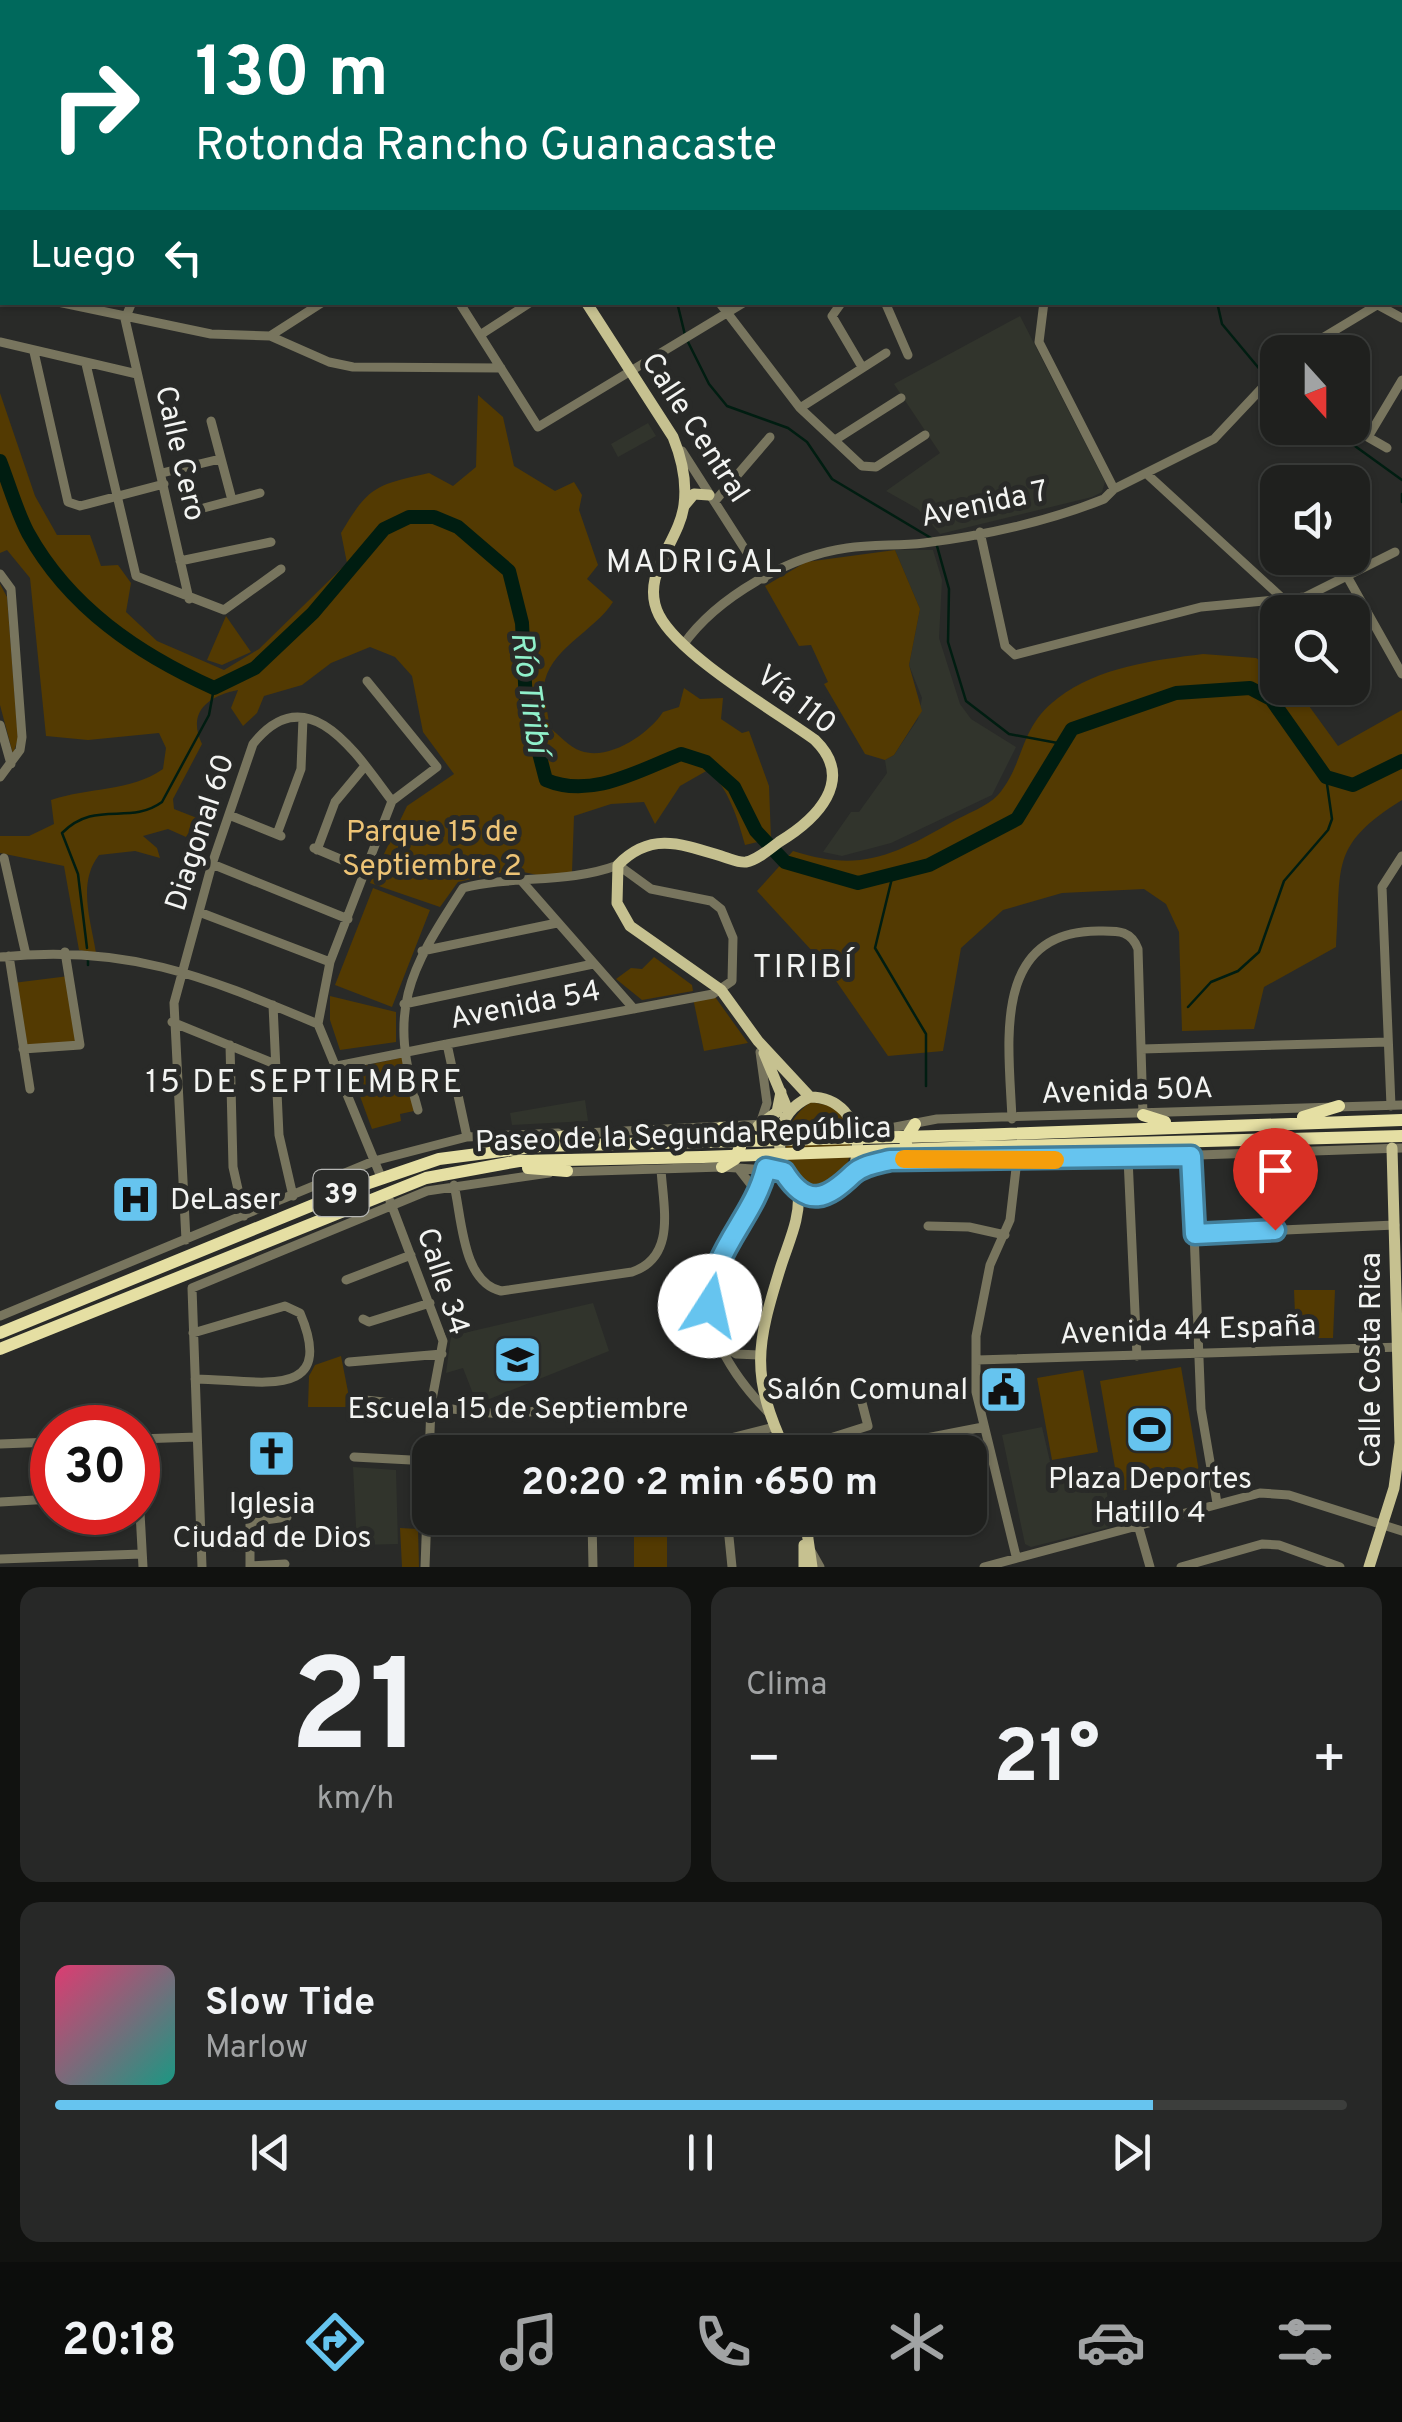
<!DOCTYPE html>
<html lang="es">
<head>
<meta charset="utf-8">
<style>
	body { margin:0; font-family:Overpass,sans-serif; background:#272827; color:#f1f3f6; height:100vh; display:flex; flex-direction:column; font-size:38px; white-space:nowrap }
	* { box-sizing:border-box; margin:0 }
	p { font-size:32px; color:#a1a3a4 }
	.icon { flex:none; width:55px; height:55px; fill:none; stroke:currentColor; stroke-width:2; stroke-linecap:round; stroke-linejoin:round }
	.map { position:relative; height:1567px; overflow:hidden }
	.sheet { display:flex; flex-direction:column; gap:20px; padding:20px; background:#111210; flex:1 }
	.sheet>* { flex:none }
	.hud { position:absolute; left:0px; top:0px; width:1402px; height:305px; box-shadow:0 2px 8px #0004,0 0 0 2px #3c3e3c; background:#00695c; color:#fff; overflow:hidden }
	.needle { width:65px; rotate:159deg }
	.fabs { position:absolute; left:1260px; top:335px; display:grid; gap:20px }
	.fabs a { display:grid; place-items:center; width:110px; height:110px; border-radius:20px; background:#1f201e; box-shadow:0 2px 8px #0004,0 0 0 2px #3c3e3c; font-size:50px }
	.speed { position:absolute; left:30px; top:1405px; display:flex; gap:20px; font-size:50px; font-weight:700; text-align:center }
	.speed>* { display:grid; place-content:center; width:130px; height:130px; border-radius:50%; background:#1f201e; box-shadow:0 2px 8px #0004,0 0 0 2px #3c3e3c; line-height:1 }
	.speed .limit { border:15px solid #d22; background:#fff; color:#111 }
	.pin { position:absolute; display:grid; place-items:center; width:85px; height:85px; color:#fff; margin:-102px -42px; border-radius:50% 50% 50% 0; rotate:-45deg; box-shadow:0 0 10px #0007 }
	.pin .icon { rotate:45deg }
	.me { position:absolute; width:110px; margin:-55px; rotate:10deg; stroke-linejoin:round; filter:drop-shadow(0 0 8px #0008) }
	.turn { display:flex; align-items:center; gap:35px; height:210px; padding:0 30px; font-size:45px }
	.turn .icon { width:130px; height:130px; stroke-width:2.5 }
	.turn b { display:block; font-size:70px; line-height:85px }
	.then { display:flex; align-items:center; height:95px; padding:0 30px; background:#0003; gap:20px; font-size:38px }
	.big { font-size:75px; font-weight:700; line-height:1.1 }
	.sheet .tile { flex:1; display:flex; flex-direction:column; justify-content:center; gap:15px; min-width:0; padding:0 35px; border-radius:20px; background:#272827 }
	.sheet .dial { align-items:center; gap:0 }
	.dial b { font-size:130px; line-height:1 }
	.song { display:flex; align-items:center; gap:30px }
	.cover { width:120px; height:120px; border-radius:15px; background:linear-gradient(135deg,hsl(340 70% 55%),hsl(170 70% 35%)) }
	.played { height:10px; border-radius:5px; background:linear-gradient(90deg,#66c4ef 85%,#3c3e3c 85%) }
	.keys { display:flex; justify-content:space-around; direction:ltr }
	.heat { display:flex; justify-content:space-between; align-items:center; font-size:55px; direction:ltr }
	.sheet .tiles { flex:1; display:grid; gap:20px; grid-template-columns:1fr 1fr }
	.tile:last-child { grid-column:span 2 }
	.trip { position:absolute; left:412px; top:1435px; width:575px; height:100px; border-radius:20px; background:#1f201e; box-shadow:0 2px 8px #0004,0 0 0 2px #3c3e3c; font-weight:700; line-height:100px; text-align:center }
	.dock { display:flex; height:160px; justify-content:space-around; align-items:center; background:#0c0d0c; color:#a1a3a4 }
	.dock .icon { width:70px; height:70px }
	.dock .active { color:#66c4ef }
	.dock b { font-size:45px; color:#f1f3f6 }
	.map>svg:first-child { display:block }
</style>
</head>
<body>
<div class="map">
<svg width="1402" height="1567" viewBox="0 0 1402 1567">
	<rect width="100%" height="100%" fill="#292a28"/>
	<path fill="#31342c" d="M1020,316L1105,482L1102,492L1092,497L940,534L918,509L886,491L940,453L894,384Z
		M648,423L656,436L618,457L611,444Z
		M895,550H933L942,580L939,638L960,704L971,719L1016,747L992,795L891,843L842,856L823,852L851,812H859L887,773L885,760L894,755L918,719L922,698L909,665L920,609Z
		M585,1100L588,1121L512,1125L510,1113Z
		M593,1303L609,1351L477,1404L463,1368L446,1373L451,1336Z
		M1042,1427L1054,1479L1101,1466L1114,1526L1031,1547L1025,1544L1002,1435Z
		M353,1467L396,1470L398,1544L357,1545Z"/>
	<path fill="#533a02" d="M0,393L35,496L57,535H90L101,566L118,565L131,583L126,612L157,641L224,670L259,649L347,563L341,533C369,485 377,485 429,473L453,486L476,467L478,395L503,417L514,466L555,491L574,482L582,495L579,510L598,565L587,579L613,602C595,631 547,650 544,687C543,700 549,713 549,727C559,735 569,747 581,751C609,761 649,734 663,712L679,707L684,688L700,699L723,698L721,719L742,733L749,731L769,786L771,839L745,845C738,819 728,787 708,770L680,786L655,824L644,802L611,804L574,816L572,872L542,876L514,870L458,882L440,907L370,883L407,806L454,774L423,732L412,676L395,657L370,647L331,663L302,685L264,696L257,713L243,726L231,708L238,690C207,696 187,713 202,744L173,799L174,809L197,818L186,837L168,829L143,836L157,848L160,858L135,851L99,855C77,883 91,921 96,953L79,950L64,866L0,853V836H29L54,824L51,800C89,787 130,792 163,769L166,748L159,733L88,740L46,736L30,578L7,550L0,553Z
		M895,550L920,609L909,665L922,711L894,755L885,760L865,754L824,684L828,682L811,645L799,646L765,586L806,562Z
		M0,584L7,597L18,739L13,754L0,705Z
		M226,616L251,652L222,665L207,660Z
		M1203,654L1256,658L1277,670L1278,688H1296L1338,746L1402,710V800C1328,846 1342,867 1336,947L1264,987L1254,1029L1182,1031L1179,932L1166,904L1144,889L1062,893L1003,910L961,948L943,1051L888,1056L825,965L757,891L793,851C861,873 894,855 952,822C966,814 988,806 998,795C1026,762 1018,728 1058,698C1098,667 1155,660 1203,654Z
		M373,888L430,910L392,1007L335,985Z
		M654,957L692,985L693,991L642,1000L616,979L631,968L642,969Z
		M69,976L80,1045L23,1049L13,983Z
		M713,994L748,1043L704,1051L693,998Z
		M330,996L396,1012V1042L340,1050L330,1020Z
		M404,1057L414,1111L400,1114L401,1121L372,1129L350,1069Z
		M811,1102L837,1107C853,1131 855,1150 842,1177L823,1189L804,1184C777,1159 781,1122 811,1102Z
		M1294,1290H1335L1333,1338H1296Z
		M341,1356L351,1407H308L309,1376L315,1365Z
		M1181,1367L1200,1477L1119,1491L1100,1381Z
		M1083,1370L1098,1452L1052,1460L1037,1378Z
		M400,1528L418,1529L419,1567H402Z
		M667,1533V1567H634V1537Z"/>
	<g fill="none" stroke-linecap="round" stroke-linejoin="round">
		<path stroke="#001d11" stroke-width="2.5" d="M677,302L685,335
			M1217,302L1222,324L1267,378
			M688,342L709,384L727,406L788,428L807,442L832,479L931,538
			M1330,428L1402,480
			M1402,494V502
			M937,546L949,589L948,642L966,701L1009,734L1063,744
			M893,874L875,948L926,1034V1086
			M87,948L78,874L62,833C96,799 129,826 162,802L209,715L214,688
			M88,960V965
			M1188,1007L1211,982L1238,971L1259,952L1284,881L1328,830L1332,819L1326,777"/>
		<path stroke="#001d11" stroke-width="14" d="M0,461C9,484 16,510 28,533C69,607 138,654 214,688L255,668L313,613L384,529L409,517H434L458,527L509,571L522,623L526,703L546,780C591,799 638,771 681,754L706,762L734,787L756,831L785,862L858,883L929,865L1017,819L1072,729L1176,693L1250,688L1271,699L1326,777L1353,785L1402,761"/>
		<path stroke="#78755e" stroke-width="9" d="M9,0L11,2
			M68,0L69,2
			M527,0L528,2
			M654,0L655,2
			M788,0L789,2
			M1000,0L1001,2
			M1075,0L1077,2
			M1309,0L1311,2
			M84,2L88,0
			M383,2L387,0
			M596,2L600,0
			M987,2L993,0
			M1231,2V0
			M0,38L2,33
			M1400,54H1402
			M2,110V120
			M0,166L2,165
			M0,203L2,207
			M1400,225L1402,228
			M0,288H2
			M1400,292L1402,290
			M58,302L211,334L270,336L329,362L353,367L501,368
			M459,302L538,427L745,302
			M719,302L800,408L862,466L876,467L925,435
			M842,302L832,316L862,367
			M885,302L908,355
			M1044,302L1039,342L1114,489
			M1378,305L1402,318
			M125,319L189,599
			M125,319L132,302
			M480,335L531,302
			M270,336L323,302
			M0,342L137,374
			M34,352L68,502L80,506L164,484
			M1299,352L1382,302
			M86,364L136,576L224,610L281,569
			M1352,372L1356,367
			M800,408L886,353
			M211,421L232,500
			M1352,428L1387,448
			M1368,437L1402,380
			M835,440L901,398
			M682,451L764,579
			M162,473L220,459
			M1148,475L1281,597
			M715,501L770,437
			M196,510L260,493
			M980,532L1005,646L1015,655L1201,607L1305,597L1395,552
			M180,561L271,542
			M0,574L11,589L22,737L20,750L0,777
			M1348,578L1402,674
			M683,645C717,597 789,556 847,548C872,544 898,546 924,543C982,536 1050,521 1104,499L1114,489L1214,439L1278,371
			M0,725L11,764
			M229,815L281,836
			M277,834L301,769L303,718
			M314,848L366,870
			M317,850L335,802L365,766
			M4,858L26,955
			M212,864L348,919
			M519,878L634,1009
			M199,912L330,962
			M422,951L557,923
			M9,956L30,1089
			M0,957C128,944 203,976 318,1024
			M404,1004L593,964
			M273,1005L279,1135L293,1196
			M172,1022L275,1064
			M318,1024L330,962L392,801L437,767L367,681
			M318,1024L381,1177
			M447,1044L467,1137
			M230,1045L233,1167L244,1216
			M23,1049L80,1045L65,952
			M1142,1049L1388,1042
			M337,1066L447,1044L713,994L732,981L733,938L721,909L711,901L651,889L618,865C568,884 514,875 463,888C407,974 388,1008 418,1110
			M1391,1106L1382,887L1402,856
			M1012,1119C1009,1044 990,930 1100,931C1118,931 1131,930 1138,949L1143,1115
			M760,1124L767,1103L760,1052
			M854,1126L885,1129L937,1119L1402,1105
			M584,1133L783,1123
			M1191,1156L1201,1409L1217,1503
			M1128,1158L1137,1356
			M1080,1159L1402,1148
			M738,1168L752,1186L754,1197
			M766,1168C758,1200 737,1223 721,1251C688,1309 727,1370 768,1412
			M564,1172L722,1167L785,1171
			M853,1174L890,1160H1059
			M454,1185C462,1218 462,1282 501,1291L632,1272C677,1257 663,1206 661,1169
			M390,1201L443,1341L431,1405L425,1567
			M928,1226L969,1227L1005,1235
			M1195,1234L1395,1225
			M186,1240L174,1003L212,864L253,744C309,674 359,758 392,801
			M346,1280L411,1255
			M0,1316L374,1161L467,1137L558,1133
			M363,1319L369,1322L430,1303
			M193,1333L285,1306L300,1313C339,1404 254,1379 195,1379
			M723,1346L736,1354L759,1355
			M977,1360L1402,1347
			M349,1362L442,1354
			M355,1399L510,1415L581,1404
			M138,1439L197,1437
			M906,1442L983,1427
			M0,1444L52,1442
			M675,1452L774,1427
			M786,1452L868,1426L861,1399
			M354,1457L430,1461
			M138,1476L143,1567
			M0,1502L52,1499
			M449,1518L592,1523
			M592,1520L593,1567
			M1138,1525L1150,1567
			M728,1527L732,1567
			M809,1534L855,1518
			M811,1551L820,1567
			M1016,1556L976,1392V1336L990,1265L1010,1220L1017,1160
			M0,1559L142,1554
			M250,1566L285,1564
			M202,1567L192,1288L427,1191L549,1173
			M250,1567V1522L287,1517
			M984,1567L1260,1493L1289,1495L1402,1531
			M1181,1567L1262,1544L1279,1545L1340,1567"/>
		<path stroke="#c6c190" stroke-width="11" d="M396,0L397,2
			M586,302L673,437C682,459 687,482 684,505C679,543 639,575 659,615C680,656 775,711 815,740C856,780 817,819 779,842C770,849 757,860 746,862C739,863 731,859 724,857C682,844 651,831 618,865L617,903L630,926L721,990L758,1041L810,1097
			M684,506L694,494L709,495
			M764,1053L789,1113
			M810,1097C869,1097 875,1186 817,1197L792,1185C774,1154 772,1114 810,1097Z
			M758,1126L777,1112L781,1092
			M786,1452C750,1375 756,1346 781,1266C789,1241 801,1217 798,1191
			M805,1518L812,1567
			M804,1567V1545
			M1369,1567L1394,1488L1400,1443L1392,1148"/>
		<path stroke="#e5dfa3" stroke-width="12" d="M1143,1115L1165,1122
			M1303,1117L1339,1106
			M721,1128L733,1134L740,1147L735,1159L722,1167
			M977,1135L1402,1120
			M549,1139L586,1133
			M978,1147L1402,1136
			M910,1159L905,1140L915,1124
			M1057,1160L1103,1149
			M528,1168L567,1171
			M0,1333L357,1187L439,1159L540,1146L703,1142
			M0,1349L426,1178L519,1161L702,1157"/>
		<path stroke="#e5dfa3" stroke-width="12" d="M703,1142L977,1135
			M702,1157L978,1147"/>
	</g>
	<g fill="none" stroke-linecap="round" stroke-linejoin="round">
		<defs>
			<path id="route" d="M710,1306C710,1250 754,1219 766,1168L784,1172C807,1209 827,1199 853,1174C863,1165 878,1163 890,1160L1191,1156L1195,1234L1275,1230"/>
		</defs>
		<use href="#route" stroke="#427f9b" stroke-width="25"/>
		<use href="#route" stroke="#66c4ef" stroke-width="18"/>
		<path stroke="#f59e0b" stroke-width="18" d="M904,1159L1055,1160"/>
	</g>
	<defs>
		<symbol id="hospital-square" viewBox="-11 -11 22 22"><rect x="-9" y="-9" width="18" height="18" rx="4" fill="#66c4ef" stroke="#292a28"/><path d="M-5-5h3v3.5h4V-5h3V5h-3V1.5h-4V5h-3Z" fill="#111"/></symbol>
		<symbol id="school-square" viewBox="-11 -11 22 22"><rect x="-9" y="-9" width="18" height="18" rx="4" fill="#66c4ef" stroke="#292a28"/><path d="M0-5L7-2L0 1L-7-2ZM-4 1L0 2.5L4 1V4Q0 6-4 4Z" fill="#111"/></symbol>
		<symbol id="civic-square" viewBox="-11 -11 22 22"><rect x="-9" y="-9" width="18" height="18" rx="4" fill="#66c4ef" stroke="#292a28"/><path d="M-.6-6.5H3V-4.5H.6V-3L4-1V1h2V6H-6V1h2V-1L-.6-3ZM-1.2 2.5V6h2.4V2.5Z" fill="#111"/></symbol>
		<symbol id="stadium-square" viewBox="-11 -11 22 22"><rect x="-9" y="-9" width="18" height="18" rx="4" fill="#66c4ef" stroke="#292a28"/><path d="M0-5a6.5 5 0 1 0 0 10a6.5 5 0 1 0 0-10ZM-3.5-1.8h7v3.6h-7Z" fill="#111"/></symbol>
		<symbol id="church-square" viewBox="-11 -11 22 22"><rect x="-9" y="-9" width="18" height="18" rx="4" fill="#66c4ef" stroke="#292a28"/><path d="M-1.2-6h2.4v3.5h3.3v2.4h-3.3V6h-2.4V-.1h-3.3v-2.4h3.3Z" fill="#111"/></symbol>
	</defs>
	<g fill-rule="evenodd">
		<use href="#hospital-square" x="108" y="1172" width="55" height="55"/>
		<use href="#school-square" x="490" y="1332" width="55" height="55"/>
		<use href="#civic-square" x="976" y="1362" width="55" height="55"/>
		<use href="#stadium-square" x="1122" y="1402" width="55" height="55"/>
		<use href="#church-square" x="244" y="1426" width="55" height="55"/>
	</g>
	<g text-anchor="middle" stroke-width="10" stroke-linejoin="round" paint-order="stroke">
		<rect fill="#292a28" stroke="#b6b7b5" stroke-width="2.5" x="313.5" y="1170" width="55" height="46" rx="8"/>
		<g font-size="28" font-weight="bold" fill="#f3f4f2">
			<text x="341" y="1203">39</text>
		</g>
		<g font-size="30" fill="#f3f4f2" stroke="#292a28">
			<text transform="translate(696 427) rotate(57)" y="10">Calle Central</text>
			<text transform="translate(181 453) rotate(77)" y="10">Calle Cero</text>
			<text transform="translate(984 503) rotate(-12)" y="10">Avenida 7</text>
			<text transform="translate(797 699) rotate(38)" y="10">Vía 110</text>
			<text transform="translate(199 832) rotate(-72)" y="10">Diagonal 60</text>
			<text transform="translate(525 1004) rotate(-11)" y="10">Avenida 54</text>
			<text transform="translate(1127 1090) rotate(-2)" y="10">Avenida 50A</text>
			<text transform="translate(683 1134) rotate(-2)" y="10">Paseo de la Segunda República</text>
			<text transform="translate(444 1281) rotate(72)" y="10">Calle 34</text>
			<text transform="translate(1188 1329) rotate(-2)" y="10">Avenida 44 España</text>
			<text transform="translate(1370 1360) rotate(-90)" y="10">Calle Costa Rica</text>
		</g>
		<g font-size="30" fill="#edc375" stroke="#292a28">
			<text x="432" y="841">Parque 15 de<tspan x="432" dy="34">Septiembre 2</tspan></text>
		</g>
		<g font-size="30" fill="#f3f4f2" stroke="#292a28">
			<text x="170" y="1209" text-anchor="start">DeLaser</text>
			<text x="968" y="1399" text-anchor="end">Salón Comunal</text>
			<text x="518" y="1418">Escuela 15 de Septiembre</text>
			<text x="1150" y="1488">Plaza Deportes<tspan x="1150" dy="34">Hatillo 4</tspan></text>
			<text x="272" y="1513">Iglesia<tspan x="272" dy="34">Ciudad de Dios</tspan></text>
		</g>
		<g font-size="32" letter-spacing="2.5" fill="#f3f4f2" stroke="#292a28">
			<text x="695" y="572">MADRIGAL</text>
			<text x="804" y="977">TIRIBÍ</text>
			<text x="305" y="1092">15 DE SEPTIEMBRE</text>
		</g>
		<g font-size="32" font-style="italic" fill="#90f1cb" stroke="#292a28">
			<text transform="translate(531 692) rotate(82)" y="11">Río Tiribí</text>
		</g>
	</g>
</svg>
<div class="fabs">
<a><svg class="needle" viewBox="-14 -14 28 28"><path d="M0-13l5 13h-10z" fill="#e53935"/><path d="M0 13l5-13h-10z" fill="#a1a3a4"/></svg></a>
<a><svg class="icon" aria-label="sound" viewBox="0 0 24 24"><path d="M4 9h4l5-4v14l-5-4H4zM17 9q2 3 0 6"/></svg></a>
<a><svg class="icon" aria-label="search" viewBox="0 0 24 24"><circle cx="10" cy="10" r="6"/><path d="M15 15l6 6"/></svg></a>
</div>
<div class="speed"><div class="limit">30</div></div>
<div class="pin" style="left:1275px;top:1230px;background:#d93025"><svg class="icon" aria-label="arrive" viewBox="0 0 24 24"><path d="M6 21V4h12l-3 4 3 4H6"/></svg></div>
<svg class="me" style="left:710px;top:1306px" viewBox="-20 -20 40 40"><circle r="19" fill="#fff"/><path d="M0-13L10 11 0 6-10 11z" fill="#66c4ef"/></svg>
<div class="trip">20:20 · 2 min · 650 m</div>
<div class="hud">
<div class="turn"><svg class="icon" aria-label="right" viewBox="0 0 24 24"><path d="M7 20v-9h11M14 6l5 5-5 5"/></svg><div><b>130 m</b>Rotonda Rancho Guanacaste</div></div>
<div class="then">Luego<svg class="icon" aria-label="left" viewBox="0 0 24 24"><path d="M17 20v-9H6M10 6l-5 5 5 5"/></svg></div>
</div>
</div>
<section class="sheet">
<div class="tiles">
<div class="tile dial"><b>21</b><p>km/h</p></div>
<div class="tile"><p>Clima</p>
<div class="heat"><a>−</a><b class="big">21°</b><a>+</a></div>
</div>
<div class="tile">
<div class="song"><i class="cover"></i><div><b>Slow Tide</b><p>Marlow</p></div></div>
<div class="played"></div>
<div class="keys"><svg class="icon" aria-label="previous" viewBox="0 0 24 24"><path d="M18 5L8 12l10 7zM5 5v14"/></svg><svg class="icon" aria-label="pause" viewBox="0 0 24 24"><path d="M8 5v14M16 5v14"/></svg><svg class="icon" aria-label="next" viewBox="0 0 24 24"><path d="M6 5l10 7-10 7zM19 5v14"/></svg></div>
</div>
</div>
</section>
<nav class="dock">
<b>20:18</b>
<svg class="icon active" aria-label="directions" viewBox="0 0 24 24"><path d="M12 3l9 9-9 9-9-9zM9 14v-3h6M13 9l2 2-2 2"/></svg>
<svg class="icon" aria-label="music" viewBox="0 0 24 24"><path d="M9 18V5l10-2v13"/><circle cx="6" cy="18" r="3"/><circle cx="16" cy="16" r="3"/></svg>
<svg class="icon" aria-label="phone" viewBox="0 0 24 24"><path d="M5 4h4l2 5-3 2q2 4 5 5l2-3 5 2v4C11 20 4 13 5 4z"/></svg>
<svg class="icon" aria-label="climate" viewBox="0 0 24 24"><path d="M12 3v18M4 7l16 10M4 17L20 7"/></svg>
<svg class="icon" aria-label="car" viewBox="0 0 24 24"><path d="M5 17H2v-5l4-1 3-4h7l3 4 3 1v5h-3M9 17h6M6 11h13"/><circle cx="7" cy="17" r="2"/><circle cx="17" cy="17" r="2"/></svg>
<svg class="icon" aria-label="filters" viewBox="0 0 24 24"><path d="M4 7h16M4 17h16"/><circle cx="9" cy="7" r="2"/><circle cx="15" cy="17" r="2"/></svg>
</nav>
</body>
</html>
